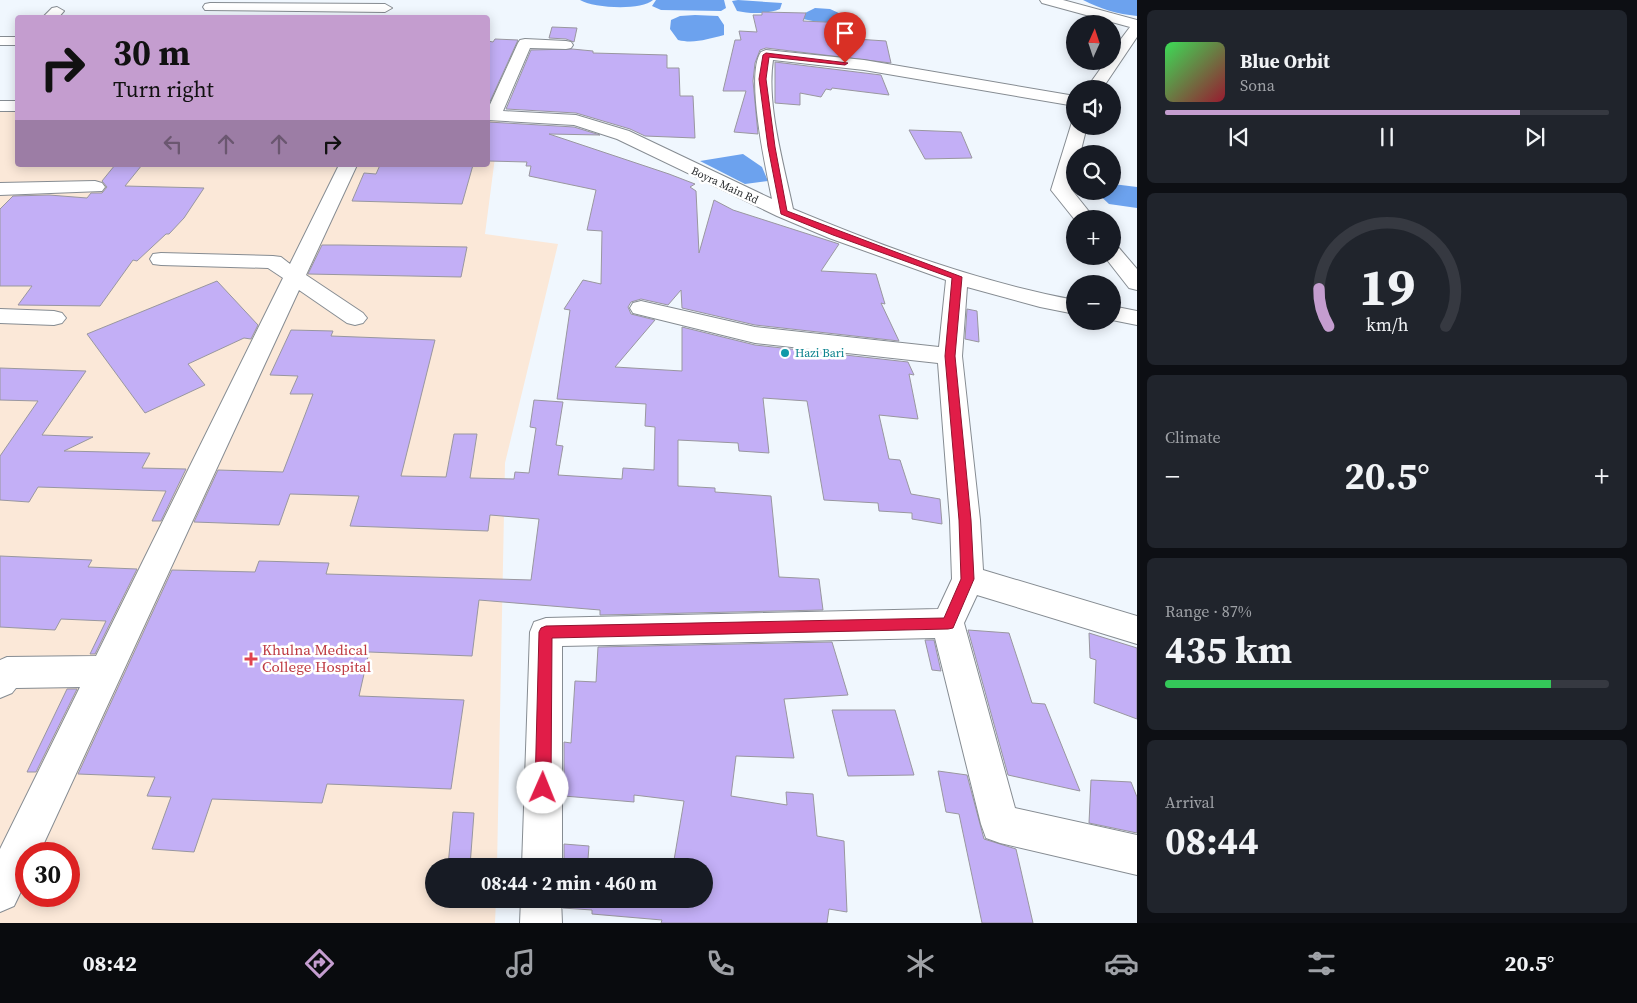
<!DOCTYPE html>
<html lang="en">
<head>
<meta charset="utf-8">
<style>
	body { margin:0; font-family:"Source Serif 4",serif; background:#20242c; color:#f1f3f6; height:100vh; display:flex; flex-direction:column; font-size:19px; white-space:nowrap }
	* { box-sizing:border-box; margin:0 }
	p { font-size:16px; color:#9ea1a6 }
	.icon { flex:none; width:28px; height:28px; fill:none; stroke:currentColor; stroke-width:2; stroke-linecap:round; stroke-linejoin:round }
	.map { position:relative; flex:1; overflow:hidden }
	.sheet { display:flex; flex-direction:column; gap:10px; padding:10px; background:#0d0f14; width:500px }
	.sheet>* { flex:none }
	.hud { position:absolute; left:15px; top:15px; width:475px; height:152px; border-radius:5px; box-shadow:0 2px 12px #0003; background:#c49dcf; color:#111; overflow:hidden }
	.needle { width:32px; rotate:3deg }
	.tools { position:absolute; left:1066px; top:15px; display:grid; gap:10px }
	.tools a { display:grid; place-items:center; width:55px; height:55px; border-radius:50%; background:#171b24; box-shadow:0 2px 12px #0003; font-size:25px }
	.speed { position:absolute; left:15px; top:842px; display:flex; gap:10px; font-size:25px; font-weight:700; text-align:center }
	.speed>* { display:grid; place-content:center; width:65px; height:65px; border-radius:50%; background:#171b24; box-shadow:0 2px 12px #0003; line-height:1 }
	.speed .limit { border:8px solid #d22; background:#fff; color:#111 }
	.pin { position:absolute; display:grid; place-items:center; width:42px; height:42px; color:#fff; margin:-51px -21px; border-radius:50% 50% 50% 0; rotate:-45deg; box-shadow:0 0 5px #0007 }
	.pin .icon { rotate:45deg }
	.me { position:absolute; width:55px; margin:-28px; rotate:1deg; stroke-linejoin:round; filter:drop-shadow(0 0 4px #0008) }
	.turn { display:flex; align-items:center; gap:18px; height:105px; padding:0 15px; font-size:22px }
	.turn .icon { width:65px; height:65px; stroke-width:2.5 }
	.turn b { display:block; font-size:35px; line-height:42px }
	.lanes { display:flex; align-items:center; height:48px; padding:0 15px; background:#0003; justify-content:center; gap:25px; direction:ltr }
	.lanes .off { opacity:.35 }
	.big { font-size:38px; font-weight:700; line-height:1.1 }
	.sheet .card { flex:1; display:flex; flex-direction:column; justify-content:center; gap:8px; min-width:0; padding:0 18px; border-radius:8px; background:#20242c }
	.sheet .dial { align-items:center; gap:0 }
	.dial svg { height:130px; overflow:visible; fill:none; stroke:#363941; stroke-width:7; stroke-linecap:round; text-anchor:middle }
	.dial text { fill:#f1f3f6; stroke:none }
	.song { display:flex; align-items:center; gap:15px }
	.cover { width:60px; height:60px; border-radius:8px; background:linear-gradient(135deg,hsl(130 70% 55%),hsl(350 70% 35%)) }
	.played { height:5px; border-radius:2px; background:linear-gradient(90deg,#c49dcf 80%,#363941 80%) }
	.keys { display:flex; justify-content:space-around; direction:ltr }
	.heat { display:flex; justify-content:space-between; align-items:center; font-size:28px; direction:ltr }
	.charge { height:8px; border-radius:4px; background:linear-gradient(90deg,#34c759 87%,#363941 0) }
	.trip { position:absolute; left:425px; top:858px; width:288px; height:50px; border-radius:25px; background:#171b24; box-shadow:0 2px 12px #0003; font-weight:700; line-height:50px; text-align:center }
	.dock { display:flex; height:80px; justify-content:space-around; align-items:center; background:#090b0e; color:#9ea1a6 }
	.dock .icon { width:35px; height:35px }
	.dock .current { color:#c49dcf }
	.dock b { font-size:22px; color:#f1f3f6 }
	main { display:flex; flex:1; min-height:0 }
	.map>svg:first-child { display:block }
</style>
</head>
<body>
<main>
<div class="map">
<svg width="1137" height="923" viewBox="0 0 1137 923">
	<rect width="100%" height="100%" fill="#f0f7fe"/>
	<path fill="#fbe8d8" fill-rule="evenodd" d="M0,111H17L18,165H488V118L500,119L485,234L558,244L505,463L497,866H434V899H496L495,923H0ZM26,854H69V896H26Z"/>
	<path fill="#6ca2ee" d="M580,0H653C641,11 593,8 580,0Z
		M656,0H724L726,8L721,11L661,10L652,6Z
		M738,0L782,3L780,9C768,14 750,14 737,11L732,1Z
		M1083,0H1137V16C1117,14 1101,9 1083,0Z
		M815,8L830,9L841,14V19L832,25L803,19L805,13Z
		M695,15L718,16L724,25V35C708,39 694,44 678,40L670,29L671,20L680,16Z
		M743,154L762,167L768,181L745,184L700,161Z
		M1113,184L1137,187V208L1109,204L1095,191H1112Z"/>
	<path fill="#c3aff6" stroke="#99979f" d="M762,12L806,13L803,21L846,23L850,35L855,36L856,39L886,41L891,63L766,48L760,50L755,63L753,81L758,134L734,132L746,91H723L735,40H741L739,31L757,32L753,15H762Z
		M552,27L577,28L574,42L566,39L549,38Z
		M495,39L518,40L488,106V41L493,42Z
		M572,49L593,51V53L667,55V68H679L680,96H693L695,138L645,136L630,129L576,113L506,109L531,50Z
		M775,62L881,75L889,95L832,88L831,90L826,89L821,97L800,93V105L775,103Z
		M488,122L574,127L600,135L549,134L669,174L695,184L690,187L696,191L699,253L714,200L733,210L839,244L821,271L876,274L885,304L881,303L899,341L755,325L682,308L681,290L668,305L641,299L631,302L628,307L631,314L655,320L615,367L682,371V327L755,345L908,362L914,375L909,374L918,419L879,415L889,459L900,460L911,494L940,499L942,524L912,519V513L879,511L878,503L824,500L807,401L763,398L769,453L739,451L738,443L678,440V486L715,488V492L771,496L779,577L819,579L823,610L600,615V610L479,600L472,656L369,652L359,696L464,700L451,789L327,784L322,803L212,799L194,852L152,849L171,797L147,796L155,777L78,774L172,570L255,572L259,561L329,563L326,574L531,580L539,519L490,515L488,531L350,526L359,496L290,494L279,525L194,522L218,470L283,472L313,394H290L298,376L270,375L291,330L333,331L331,336L435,340L401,476L446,477L454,434H477L470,478L514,479L515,472L529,473L536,428L530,427L534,400L563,402L556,445L563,446L558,475L622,479L623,468L654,470L655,427L645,426L646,404L557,399L570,310L564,309L583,280L601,284L602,231L587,230L596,190L529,176L531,166H526L527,162L488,161Z
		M909,130L961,132L972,158L925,159Z
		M115,165H142L125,186L204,188L184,218L169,234H166L137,261L133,260L100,306L18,305L32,286H0V209L13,196L49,195L87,198L91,193H102L107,187L102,181Z
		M380,165H473L462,204L352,201L364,173L376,174Z
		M322,245H341L467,247L461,277L308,274Z
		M217,281L258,325L251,339L244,338L188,364L205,385L145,413L87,334Z
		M967,309L977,311L979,342L965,339Z
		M0,368L86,371L42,435L93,437L64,451L150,453L142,468L186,469L161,521H152L166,491L38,487L29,502L0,500V456L38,401L0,400Z
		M0,556L92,560L88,567L137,569L95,654H90L106,621L61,619L55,630L0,627Z
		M968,630L1009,633L1032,703L1045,704L1080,791L1008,775Z
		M1089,633L1137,648V719L1094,703L1096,660L1090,658Z
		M925,640H934L941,671L932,670Z
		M832,642L848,695L784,699L794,758L736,756L731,796L787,805L786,792L813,794L817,836L844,841L847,912L829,909L827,923H661L662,920L592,914V910L563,908V899H704V866H673L684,801L634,795V802L564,796V742L571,743L575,681L596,682L598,647Z
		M67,689H77L36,772H27Z
		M832,710H895L914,775L848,776Z
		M938,771L967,775L984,839L1016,849L1033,923H982L959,814L946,812Z
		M1091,780L1131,782L1137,797V833L1089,823Z
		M453,812L474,813L470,866H448Z
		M564,844L589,846L588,859L669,866H564Z"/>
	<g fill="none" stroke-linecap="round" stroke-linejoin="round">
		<defs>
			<path id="minor" d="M1040,0H1063L1137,20V37L1102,89H1086L1106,61H1112V51L1130,27L1042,3Z
				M210,3L385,4L392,8L385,12L205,10L203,7L205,4Z
				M57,7L64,11L58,18H42L52,8Z
				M0,37H18V45H0Z
				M525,39L566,41L571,42L573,45L571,48L566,49L530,48L503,111L576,115L629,131L772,199C766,169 745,75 761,52L766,50L864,60L1075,96V106L864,70L773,60C766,104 784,165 793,209C884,247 978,282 1075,300V314L1040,307L967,287L962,356L980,520L983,570L1137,616V644L977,595L964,623L1015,808L1137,835V875L1000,843L986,838L981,824L935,638L562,646V866H522L530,632L534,622L546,618L938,609L952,579L950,520L938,363L755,343L633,313L630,308L633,303L641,301L755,327L939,347L946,280L829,238L777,216L617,139L574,125L488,120V109L518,43L520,40Z
				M0,101H18V111H0Z
				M1072,122H1075V126H1087L1080,154H1075V172L1071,189L1095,219L1075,220L1051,190Z
				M339,165H357L306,275L363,313L367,318L363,323L355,325L347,323L299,290L39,854H26V881L14,906L0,912V849L80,687L16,688L12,693L0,698V660L7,657L96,656L283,278L268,268L161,265L153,264L150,259L153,254L161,253L273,256L281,257L290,264Z
				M95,181L102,183L105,187L102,191L0,195V183Z
				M1112,246L1119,248L1137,269V290L1129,288L1104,256H1112Z
				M1112,306L1137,311V325L1112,320Z
				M0,309L54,311L62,313L66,318L62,323L54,325L0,323Z
				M521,899H561L562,923H520Z"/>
		</defs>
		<use href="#minor" stroke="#868c92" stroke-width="2"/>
		<use href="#minor" fill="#fff" fill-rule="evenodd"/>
	</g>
	<path fill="#e11d48" stroke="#92132f" d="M766,53L848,63L845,65L769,57L766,79L775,147L787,211L962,277L955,356L971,520L974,579L953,628L948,629L552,638L551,788L548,794L543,796L537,794L535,788L539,632L541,628L546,626L944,618L961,579L959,520L945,356L952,278L833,235L781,214L768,147L759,79L763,55Z"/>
	<circle fill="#0f9aa8" stroke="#fff" stroke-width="2" cx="785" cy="353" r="5"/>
	<path fill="#e0444e" stroke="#fff" stroke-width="2" d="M248.5 651.5h5v5h5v5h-5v5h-5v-5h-5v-5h5z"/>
	<g text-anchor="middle" stroke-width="5" stroke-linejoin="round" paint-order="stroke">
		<g font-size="11" fill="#2a2d2f" stroke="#fff">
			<text transform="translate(725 185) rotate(25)" y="4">Boyra Main Rd</text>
		</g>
		<g font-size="12" fill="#0d838f" stroke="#fff" text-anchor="start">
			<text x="795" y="357">Hazi Bari</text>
		</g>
		<g font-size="15" fill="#be3a42" stroke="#fff" text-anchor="start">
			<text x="262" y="655">Khulna Medical<tspan x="262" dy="17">College Hospital</tspan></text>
		</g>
	</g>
</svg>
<div class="tools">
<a><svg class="needle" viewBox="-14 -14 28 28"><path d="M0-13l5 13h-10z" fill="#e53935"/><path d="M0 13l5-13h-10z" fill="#9ea1a6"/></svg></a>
<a><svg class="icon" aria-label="sound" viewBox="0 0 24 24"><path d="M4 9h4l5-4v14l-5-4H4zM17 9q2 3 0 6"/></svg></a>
<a><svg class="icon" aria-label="search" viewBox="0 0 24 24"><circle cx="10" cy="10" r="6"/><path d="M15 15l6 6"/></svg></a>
<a>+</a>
<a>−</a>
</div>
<div class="speed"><div class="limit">30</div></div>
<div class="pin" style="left:845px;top:63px;background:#d93025"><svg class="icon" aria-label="arrive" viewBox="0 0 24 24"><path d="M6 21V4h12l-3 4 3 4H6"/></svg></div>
<svg class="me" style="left:543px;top:788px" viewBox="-20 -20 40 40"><circle r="19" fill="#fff"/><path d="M0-13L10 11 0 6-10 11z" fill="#e11d48"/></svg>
<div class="trip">08:44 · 2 min · 460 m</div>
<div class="hud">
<div class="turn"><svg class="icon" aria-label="right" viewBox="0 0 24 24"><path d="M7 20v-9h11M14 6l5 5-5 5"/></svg><div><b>30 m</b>Turn right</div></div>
<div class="lanes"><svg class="icon off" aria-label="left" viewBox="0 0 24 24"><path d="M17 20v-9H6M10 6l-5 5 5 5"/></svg><svg class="icon off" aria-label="ahead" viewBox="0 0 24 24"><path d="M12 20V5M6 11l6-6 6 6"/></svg><svg class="icon off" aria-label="ahead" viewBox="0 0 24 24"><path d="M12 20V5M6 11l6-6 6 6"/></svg><svg class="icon" aria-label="right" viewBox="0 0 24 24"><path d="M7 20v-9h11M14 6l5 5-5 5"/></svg></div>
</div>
</div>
<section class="sheet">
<div class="card">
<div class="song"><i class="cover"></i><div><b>Blue Orbit</b><p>Sona</p></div></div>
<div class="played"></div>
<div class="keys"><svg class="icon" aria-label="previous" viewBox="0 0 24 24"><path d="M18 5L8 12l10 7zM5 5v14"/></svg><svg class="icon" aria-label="pause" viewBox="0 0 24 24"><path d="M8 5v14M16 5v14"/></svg><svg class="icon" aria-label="next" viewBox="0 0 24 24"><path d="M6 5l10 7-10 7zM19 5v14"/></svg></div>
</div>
<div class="card dial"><svg viewBox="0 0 100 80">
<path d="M14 69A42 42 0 1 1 86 69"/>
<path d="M14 69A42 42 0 0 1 8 46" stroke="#c49dcf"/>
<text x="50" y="56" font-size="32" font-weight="700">19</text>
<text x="50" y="72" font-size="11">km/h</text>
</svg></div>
<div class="card"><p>Climate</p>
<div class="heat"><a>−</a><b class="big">20.5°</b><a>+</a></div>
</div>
<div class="card"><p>Range · 87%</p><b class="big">435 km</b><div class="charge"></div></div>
<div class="card"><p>Arrival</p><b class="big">08:44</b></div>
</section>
</main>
<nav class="dock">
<b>08:42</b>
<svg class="icon current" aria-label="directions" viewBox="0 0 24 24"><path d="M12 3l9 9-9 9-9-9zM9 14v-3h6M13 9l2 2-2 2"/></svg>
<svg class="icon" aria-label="music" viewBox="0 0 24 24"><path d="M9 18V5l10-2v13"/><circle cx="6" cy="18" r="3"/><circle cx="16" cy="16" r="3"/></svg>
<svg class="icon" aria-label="phone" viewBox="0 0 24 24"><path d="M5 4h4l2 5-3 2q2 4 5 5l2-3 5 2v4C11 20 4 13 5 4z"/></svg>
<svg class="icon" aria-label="climate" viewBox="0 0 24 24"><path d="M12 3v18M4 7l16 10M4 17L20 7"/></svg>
<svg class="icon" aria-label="car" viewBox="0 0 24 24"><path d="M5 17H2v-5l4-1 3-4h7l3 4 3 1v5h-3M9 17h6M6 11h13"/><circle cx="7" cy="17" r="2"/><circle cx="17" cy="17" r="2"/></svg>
<svg class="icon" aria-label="filters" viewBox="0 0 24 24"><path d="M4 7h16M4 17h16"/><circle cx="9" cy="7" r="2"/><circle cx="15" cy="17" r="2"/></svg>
<b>20.5°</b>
</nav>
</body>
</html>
